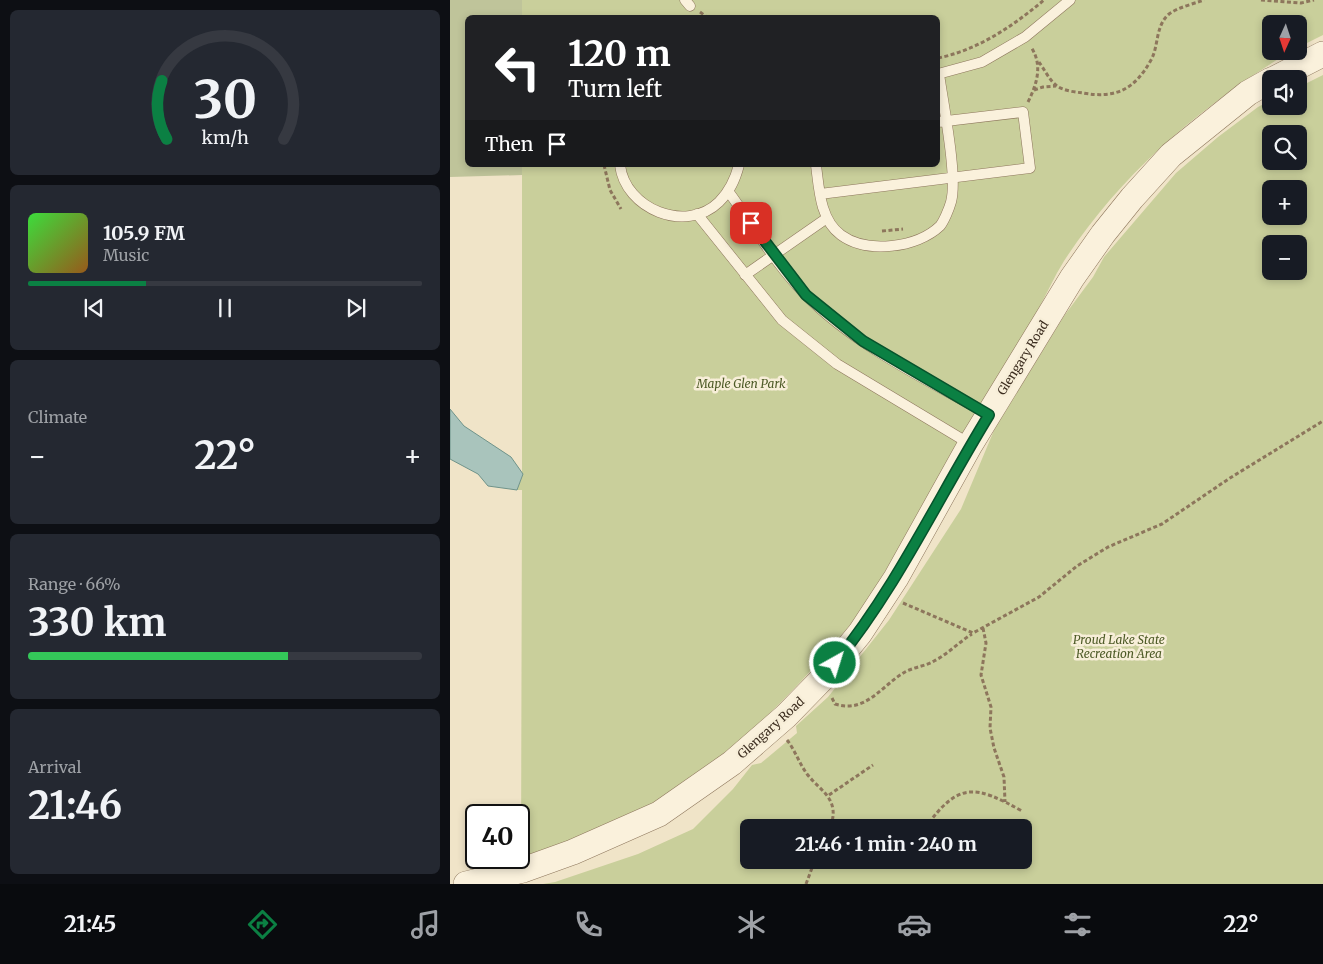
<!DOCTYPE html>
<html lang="en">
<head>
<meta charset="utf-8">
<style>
	body { margin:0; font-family:Merriweather,serif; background:#242831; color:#f1f3f6; height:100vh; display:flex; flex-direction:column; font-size:19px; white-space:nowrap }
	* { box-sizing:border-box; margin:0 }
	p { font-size:16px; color:#9ea1a6 }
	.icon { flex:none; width:28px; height:28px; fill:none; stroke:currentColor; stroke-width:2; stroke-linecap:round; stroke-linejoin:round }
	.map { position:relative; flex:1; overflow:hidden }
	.panel { display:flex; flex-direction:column; gap:10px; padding:10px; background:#0d0f14; width:450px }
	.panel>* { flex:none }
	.top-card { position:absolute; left:15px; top:15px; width:475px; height:152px; border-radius:8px; box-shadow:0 2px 8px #0003; background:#202124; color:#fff; overflow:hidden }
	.needle { width:32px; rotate:183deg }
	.tools { position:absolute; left:812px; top:15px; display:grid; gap:10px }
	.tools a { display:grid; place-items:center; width:45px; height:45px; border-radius:8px; background:#171b24; box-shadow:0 2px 8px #0003; font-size:25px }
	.speed { position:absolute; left:15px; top:804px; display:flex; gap:10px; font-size:25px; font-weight:700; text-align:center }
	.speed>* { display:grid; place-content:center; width:65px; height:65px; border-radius:50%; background:#171b24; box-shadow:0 2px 8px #0003; line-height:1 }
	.speed .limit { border:2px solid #111; border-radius:8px; background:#fff; color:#111 }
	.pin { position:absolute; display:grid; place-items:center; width:42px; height:42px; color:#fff; margin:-21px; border-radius:10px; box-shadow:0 2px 8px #0006 }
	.me { position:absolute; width:55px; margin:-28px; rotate:39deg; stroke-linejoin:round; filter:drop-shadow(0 0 4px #0008) }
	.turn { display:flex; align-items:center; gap:18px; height:105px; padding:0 20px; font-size:22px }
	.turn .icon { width:65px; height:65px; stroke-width:2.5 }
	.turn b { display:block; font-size:35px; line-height:42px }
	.then { display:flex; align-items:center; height:48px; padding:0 20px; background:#0003; gap:10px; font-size:19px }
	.big { font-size:38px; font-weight:700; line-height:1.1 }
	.panel .widget { flex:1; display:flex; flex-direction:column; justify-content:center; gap:8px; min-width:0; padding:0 18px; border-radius:8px; background:#242831 }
	.panel .dial { align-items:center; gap:0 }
	.dial svg { height:130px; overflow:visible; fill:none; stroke:#363941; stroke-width:7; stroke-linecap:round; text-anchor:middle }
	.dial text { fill:#f1f3f6; stroke:none }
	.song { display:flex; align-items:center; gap:15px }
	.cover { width:60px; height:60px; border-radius:8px; background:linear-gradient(135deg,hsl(120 70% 55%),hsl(30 70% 35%)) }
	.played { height:5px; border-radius:2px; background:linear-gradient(90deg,#0b8043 30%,#363941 30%) }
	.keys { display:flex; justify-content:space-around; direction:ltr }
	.heat { display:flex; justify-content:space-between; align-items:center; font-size:28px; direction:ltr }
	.charge { height:8px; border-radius:4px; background:linear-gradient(90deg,#34c759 66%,#363941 0) }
	.trip { position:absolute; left:290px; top:819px; width:292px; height:50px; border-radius:8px; background:#171b24; box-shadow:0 2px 8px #0003; font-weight:700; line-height:50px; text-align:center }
	.dock { display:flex; height:80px; justify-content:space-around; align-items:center; background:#090b0e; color:#9ea1a6 }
	.dock .icon { width:35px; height:35px }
	.dock .selected { color:#0b8043 }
	.dock b { font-size:22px; color:#f1f3f6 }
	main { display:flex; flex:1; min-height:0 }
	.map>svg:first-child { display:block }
</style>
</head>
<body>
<main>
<section class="panel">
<div class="widget dial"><svg viewBox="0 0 100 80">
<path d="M14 69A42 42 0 1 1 86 69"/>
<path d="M14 69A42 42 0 0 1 11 33" stroke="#0b8043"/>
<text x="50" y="56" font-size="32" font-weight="700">30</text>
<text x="50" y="72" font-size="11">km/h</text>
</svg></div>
<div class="widget">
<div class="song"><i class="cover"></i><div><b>105.9 FM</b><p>Music</p></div></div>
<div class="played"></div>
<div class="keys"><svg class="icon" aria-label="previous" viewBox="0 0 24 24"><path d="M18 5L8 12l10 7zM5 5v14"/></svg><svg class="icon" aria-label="pause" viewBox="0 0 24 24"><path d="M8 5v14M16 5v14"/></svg><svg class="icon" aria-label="next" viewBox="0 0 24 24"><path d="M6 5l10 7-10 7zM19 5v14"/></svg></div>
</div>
<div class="widget"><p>Climate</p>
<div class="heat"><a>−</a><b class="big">22°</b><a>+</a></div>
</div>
<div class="widget"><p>Range · 66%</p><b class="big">330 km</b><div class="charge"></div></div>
<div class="widget"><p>Arrival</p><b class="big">21:46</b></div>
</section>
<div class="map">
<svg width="873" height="884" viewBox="0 0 873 884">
	<rect width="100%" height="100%" fill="#f0e4c8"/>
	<path fill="#c9cf9b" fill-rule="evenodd" d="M72,0H873V35L849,47V24H821V51H841C751,106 672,172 614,261C604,277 596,295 587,312L413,609C352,685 291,750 206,801C164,826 116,842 71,861L72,490H67L72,477V165H488V18H72Z
		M873,75V884H93L105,882L188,854L243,829L283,789L302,765L311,763L347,733L346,726L378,697L439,620L511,509L545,428L614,316L643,277L654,257L726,173L768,137L808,107L821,100V106H849V87ZM821,134H849V161H821ZM821,189H849V216H821ZM821,244H849V271H821ZM299,828H574V860H299Z"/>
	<path fill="#bfc49a" d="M0,0H72V17L18,18V165H72V175L0,177Z"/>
	<path fill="#a9c4bc" stroke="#6f938a" d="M0,409L14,426L61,457L73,474L67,490L38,486L28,474L0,459Z"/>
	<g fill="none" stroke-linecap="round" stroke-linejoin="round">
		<defs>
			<path id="service" d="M235,0L240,6
				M488,74L532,62L575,37L620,0
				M170,165C175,209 236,234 269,202C280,191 285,180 289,165
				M366,165C369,188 370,220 391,235C417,254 467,248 490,226C494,221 499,209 501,202C508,177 493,103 489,74
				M278,191C303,225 326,265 356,295C405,345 477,380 538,414
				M370,194L580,168L573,112L488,122
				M247,214L332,320L387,364L520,444
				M295,275L377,218"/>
			<path id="tertiary" d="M824,79L873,54
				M16,884L73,870L123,852L209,814L282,763L336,716L373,678L410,633L446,578L520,445L622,278L653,234L682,198L721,155L798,93L821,80"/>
		</defs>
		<use href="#service" stroke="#8d765c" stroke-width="11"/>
		<use href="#tertiary" stroke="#8d765c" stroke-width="26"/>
		<path stroke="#8d765c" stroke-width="3" stroke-dasharray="4 2.5" stroke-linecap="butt" d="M811,0L851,3L864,0
			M250,12L258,18
			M488,58C528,50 563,26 594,0
			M589,62C594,69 600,81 607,86C614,91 625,92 633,93C666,99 685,89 701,60C709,46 705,26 719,14C729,7 743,4 754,0
			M584,90L593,87L606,86
			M578,102C587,84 593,65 581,47
			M154,165L160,190L171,209
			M432,231L453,229
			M453,603L523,633L589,597L627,566L658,547L712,524L780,478L873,421
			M533,628L536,643L531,675L541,707L540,728L544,748L554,777L555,802
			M382,698L385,704C416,714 432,685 455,672C464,667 476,666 484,661C498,654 509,642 522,634
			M337,740C345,750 349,763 357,774C371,792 391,799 380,828
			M379,795L423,765
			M475,828C509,781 525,785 572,811
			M404,860V866L426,860
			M356,884L365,860"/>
		<use href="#service" stroke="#faf1dc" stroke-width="10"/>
		<use href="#tertiary" stroke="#faf1dc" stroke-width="25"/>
	</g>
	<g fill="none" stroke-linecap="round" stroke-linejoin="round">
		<defs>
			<path id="route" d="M301,223L356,295L413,341L539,415C488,498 447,587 385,663"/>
		</defs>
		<use href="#route" stroke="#07532c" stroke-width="12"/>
		<use href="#route" stroke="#0b8043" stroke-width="9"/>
	</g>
	<g text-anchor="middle" stroke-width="5" stroke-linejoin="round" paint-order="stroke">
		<g font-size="12" fill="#3d2e20" stroke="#f7eed8">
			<text transform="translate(573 358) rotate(-58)" y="4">Glengary Road</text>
			<text transform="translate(321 728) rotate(-42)" y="4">Glengary Road</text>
		</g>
		<g font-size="12" font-style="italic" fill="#4d5a26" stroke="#f7eed8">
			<text x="291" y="388">Maple Glen Park</text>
			<text x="669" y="644">Proud Lake State<tspan x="669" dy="14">Recreation Area</tspan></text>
		</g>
	</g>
</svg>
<div class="tools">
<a><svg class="needle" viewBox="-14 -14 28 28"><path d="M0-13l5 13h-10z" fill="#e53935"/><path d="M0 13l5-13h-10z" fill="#9ea1a6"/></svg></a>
<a><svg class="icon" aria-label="sound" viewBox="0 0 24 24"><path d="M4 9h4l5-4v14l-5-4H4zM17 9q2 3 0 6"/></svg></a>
<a><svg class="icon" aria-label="search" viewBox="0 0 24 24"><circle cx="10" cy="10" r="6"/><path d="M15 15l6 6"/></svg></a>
<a>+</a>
<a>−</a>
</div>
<div class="speed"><div class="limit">40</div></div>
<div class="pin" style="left:301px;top:223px;background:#d93025"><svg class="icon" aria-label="arrive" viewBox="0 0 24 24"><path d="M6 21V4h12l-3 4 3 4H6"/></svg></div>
<svg class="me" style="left:385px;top:663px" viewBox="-20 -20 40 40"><circle r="17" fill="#0b8043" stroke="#fff" stroke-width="3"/><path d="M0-11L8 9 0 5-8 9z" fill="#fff"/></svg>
<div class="trip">21:46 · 1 min · 240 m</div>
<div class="top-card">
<div class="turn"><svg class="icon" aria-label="left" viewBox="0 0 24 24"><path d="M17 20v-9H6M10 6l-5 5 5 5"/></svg><div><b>120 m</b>Turn left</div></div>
<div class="then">Then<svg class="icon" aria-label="arrive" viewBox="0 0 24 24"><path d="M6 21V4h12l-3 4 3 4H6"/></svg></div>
</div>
</div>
</main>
<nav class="dock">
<b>21:45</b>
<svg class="icon selected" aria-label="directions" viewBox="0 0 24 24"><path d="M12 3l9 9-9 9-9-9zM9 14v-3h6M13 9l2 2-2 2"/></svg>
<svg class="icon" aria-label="music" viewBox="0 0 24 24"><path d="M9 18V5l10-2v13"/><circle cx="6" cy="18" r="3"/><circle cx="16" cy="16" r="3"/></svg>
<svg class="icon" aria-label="phone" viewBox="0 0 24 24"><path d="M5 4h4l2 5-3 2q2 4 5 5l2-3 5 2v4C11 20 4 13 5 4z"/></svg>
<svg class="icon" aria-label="climate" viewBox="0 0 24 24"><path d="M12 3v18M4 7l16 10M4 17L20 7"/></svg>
<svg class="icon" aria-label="car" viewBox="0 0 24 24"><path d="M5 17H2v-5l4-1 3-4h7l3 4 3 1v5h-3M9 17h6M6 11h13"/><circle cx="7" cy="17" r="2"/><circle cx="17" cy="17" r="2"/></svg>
<svg class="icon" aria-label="filters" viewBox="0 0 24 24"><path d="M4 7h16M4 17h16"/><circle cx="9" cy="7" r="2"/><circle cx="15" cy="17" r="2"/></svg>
<b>22°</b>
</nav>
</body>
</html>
